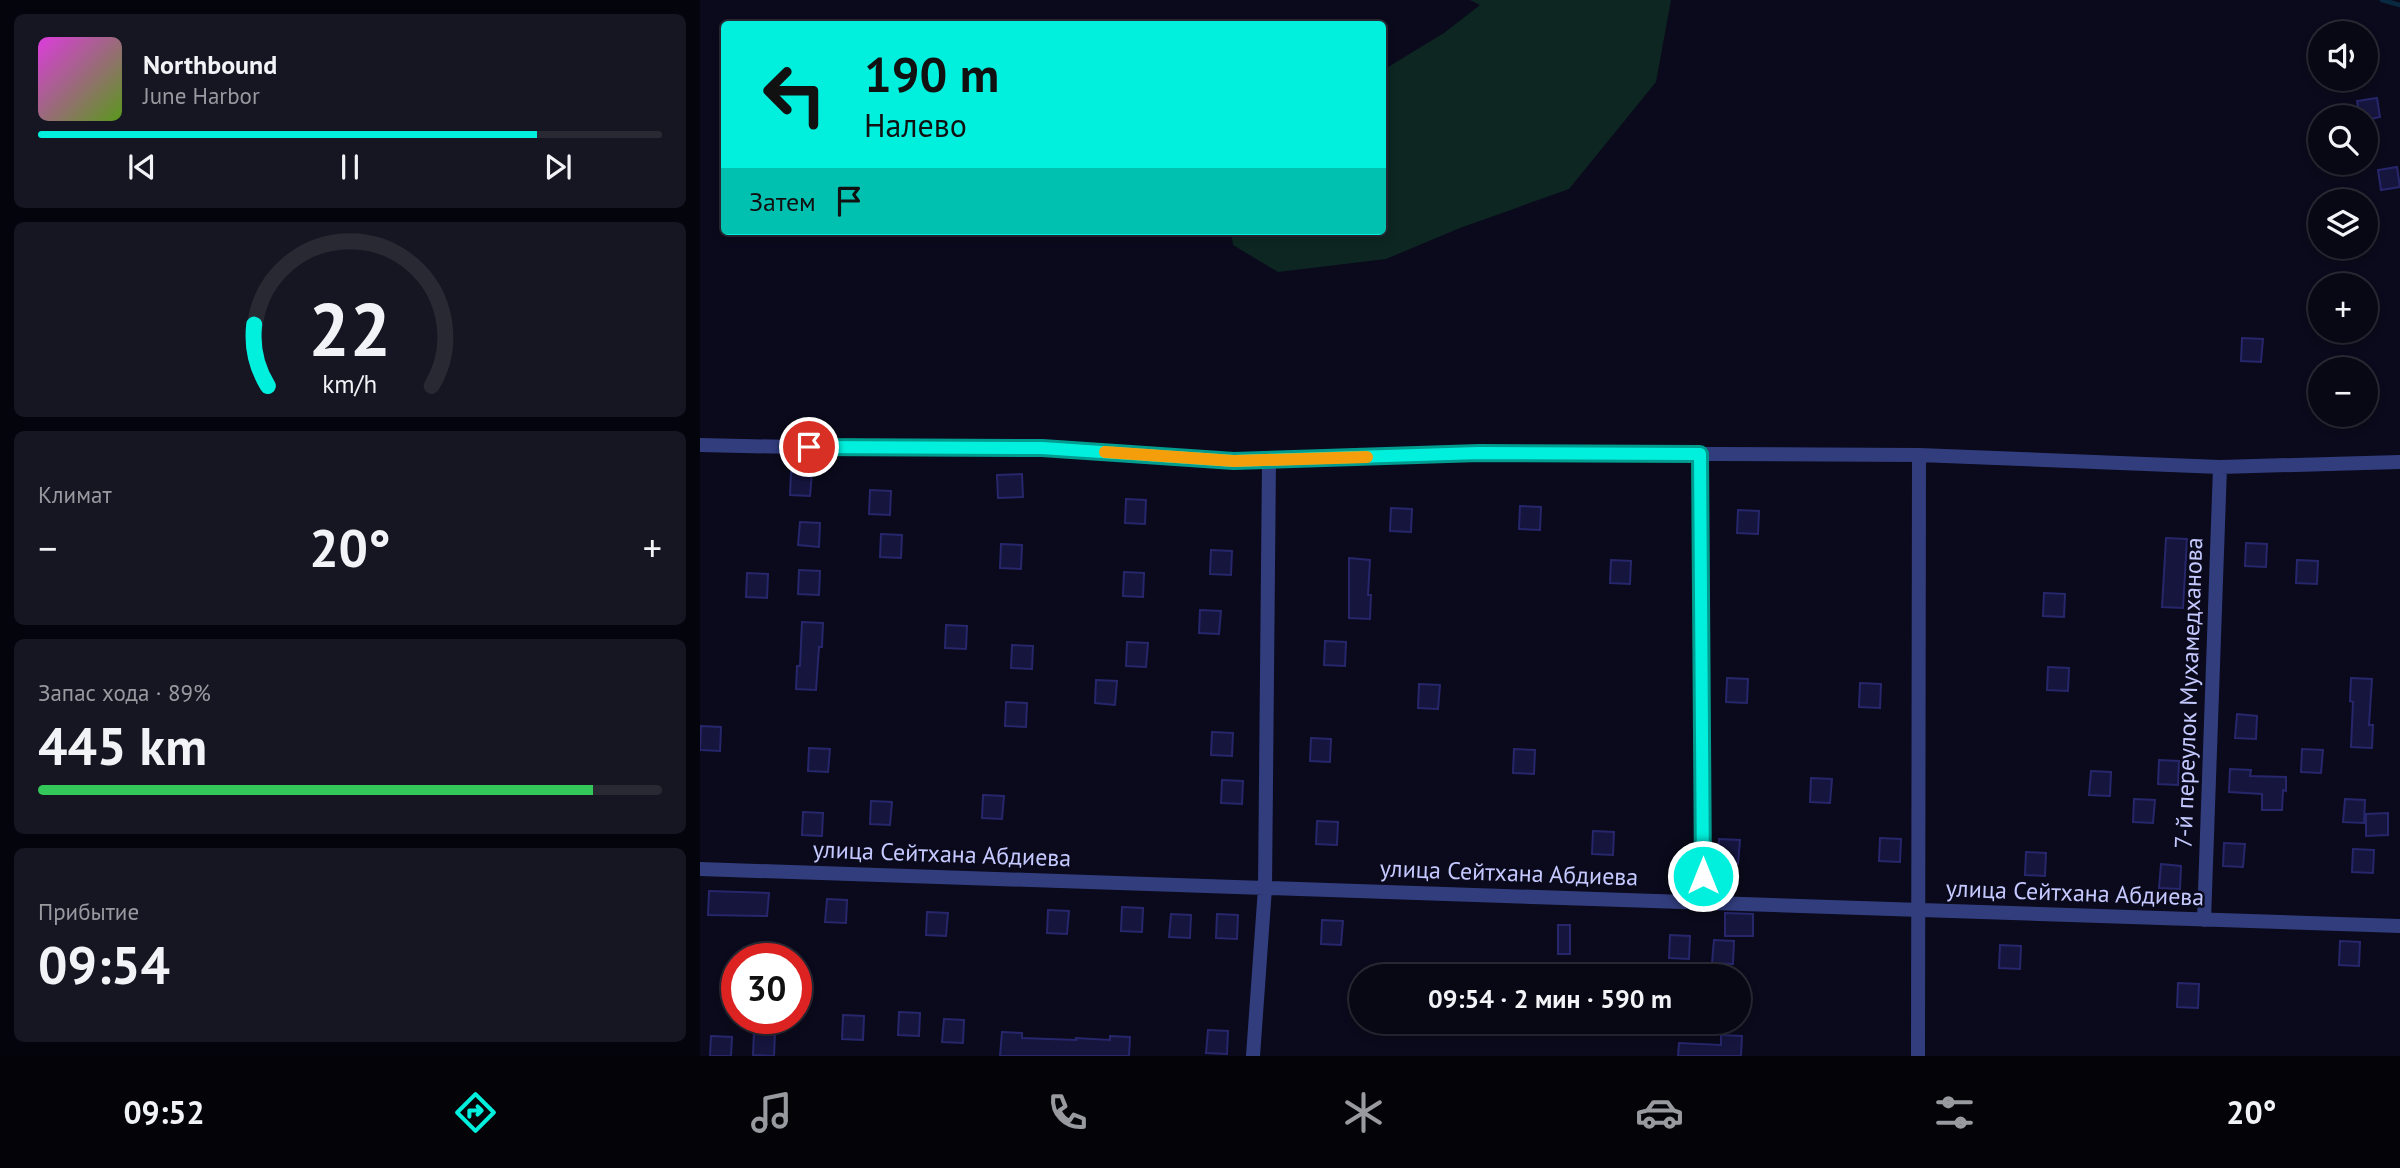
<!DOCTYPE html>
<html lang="ru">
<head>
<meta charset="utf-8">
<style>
	body { margin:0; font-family:"PT Sans",sans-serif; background:#161622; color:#f1f3f6; height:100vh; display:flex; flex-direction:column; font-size:26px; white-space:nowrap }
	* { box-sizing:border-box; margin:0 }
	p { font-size:23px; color:#989aa0 }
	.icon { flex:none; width:38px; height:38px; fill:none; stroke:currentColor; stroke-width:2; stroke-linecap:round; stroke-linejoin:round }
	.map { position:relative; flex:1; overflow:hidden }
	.drawer { display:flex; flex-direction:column; gap:14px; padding:14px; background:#04040c; width:700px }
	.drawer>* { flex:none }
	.hud { position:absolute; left:21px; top:21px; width:665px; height:214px; border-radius:7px; box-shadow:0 4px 10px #0003,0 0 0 2px #292934; background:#00f0dd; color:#111; overflow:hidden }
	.fabs { position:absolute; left:1608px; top:21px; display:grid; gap:14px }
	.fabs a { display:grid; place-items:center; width:70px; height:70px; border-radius:50%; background:#080815; box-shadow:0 4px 10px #0003,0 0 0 2px #292934; font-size:35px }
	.speed { position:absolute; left:21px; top:943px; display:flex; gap:14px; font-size:35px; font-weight:700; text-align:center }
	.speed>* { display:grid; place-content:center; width:91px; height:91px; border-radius:50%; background:#080815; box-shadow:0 4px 10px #0003,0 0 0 2px #292934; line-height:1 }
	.speed .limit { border:10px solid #d22; background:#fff; color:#111 }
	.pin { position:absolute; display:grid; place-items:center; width:60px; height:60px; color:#fff; margin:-30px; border:4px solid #fff; border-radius:50%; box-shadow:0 2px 7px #0007 }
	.me { position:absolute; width:77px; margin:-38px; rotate:0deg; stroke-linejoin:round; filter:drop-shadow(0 0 5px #0008) }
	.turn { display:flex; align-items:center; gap:24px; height:147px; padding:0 28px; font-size:32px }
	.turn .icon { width:91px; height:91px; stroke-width:2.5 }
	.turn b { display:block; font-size:49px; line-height:60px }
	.then { display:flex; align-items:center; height:66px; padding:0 28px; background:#0003; gap:14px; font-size:26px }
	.big { font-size:52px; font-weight:600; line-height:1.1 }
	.drawer .tile { flex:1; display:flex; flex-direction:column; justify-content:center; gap:10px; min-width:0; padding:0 24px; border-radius:10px; background:#161622 }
	.drawer .dial { align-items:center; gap:0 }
	.dial svg { height:182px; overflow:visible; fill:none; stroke:#292934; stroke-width:7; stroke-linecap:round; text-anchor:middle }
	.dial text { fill:#f1f3f6; stroke:none }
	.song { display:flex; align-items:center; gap:21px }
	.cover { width:84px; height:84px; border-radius:10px; background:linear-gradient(135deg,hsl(300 70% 55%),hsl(90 70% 35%)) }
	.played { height:7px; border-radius:4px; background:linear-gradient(90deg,#00f0dd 80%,#292934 80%) }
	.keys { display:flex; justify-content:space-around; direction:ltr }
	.heat { display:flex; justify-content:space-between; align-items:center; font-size:38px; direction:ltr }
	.charge { height:10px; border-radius:5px; background:linear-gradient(90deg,#34c759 89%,#292934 0) }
	.trip { position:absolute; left:649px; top:964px; width:402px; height:70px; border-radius:35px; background:#080815; box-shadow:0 4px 10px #0003,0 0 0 2px #292934; font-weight:600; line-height:70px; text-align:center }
	.menu { display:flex; height:112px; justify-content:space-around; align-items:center; background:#030308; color:#989aa0 }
	.menu .icon { width:49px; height:49px }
	.menu .current { color:#00f0dd }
	.menu b { font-size:32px; color:#f1f3f6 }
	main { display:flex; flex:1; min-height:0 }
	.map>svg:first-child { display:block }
</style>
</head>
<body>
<main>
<section class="drawer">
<div class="tile">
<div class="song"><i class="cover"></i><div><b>Northbound</b><p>June Harbor</p></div></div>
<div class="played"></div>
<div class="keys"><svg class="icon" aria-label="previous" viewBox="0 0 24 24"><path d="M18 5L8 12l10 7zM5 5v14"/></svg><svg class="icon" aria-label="pause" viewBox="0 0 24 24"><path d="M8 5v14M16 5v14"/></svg><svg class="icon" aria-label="next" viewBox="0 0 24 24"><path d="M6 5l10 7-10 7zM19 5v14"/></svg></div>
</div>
<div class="tile dial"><svg viewBox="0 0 100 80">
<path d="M14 69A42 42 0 1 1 86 69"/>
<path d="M14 69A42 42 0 0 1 8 42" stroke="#00f0dd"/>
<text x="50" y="56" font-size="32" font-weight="700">22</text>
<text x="50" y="72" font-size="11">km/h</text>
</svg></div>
<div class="tile"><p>Климат</p>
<div class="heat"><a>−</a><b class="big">20°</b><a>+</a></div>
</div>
<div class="tile"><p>Запас хода · 89%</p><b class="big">445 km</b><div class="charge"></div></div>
<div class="tile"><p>Прибытие</p><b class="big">09:54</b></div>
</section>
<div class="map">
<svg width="1700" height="1056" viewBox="0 0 1700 1056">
	<rect width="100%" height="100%" fill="#0a0a1c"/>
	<path fill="#0d2621" d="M770,0H971L956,82L869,189L760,228L686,259L578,272L533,245L531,231H682L683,70L744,33L780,5Z"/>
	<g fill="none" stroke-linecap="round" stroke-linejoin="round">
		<path stroke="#092941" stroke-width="4.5" d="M1682,0L1700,5"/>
	</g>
	<path fill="#16153e" stroke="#27266b" stroke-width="2" d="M1677,98L1680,117L1666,120V117H1660L1657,101Z
		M1697,167L1700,187L1681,190L1678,170Z
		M1542,338L1563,339L1561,362L1541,361Z
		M91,472L112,473L110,496L90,495Z
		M322,474L323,497L298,498L297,475Z
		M170,490L191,491L190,515L169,514Z
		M426,499L446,500L445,524L425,523Z
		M820,506L841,507L840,530L819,529Z
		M691,508L712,509L711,532L690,531Z
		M1038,510L1059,511L1058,534L1037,533Z
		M100,522L120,523L119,547L98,545Z
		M181,534L202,535L201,558L180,557Z
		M1466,538L1487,539L1483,608L1462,607Z
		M1546,543L1567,544L1566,567L1545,566Z
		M301,544L322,545L321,569L300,568Z
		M511,550L532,551L531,575L510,574Z
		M649,558L670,560L668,595H671L670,619L649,618Z
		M911,560L931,561L930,584L910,583Z
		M1597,560L1618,561L1617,584L1596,583Z
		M99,570L120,571L119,595L98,594Z
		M424,572L444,573L443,597L423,596Z
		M47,573L68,574L67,598L46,597Z
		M1344,593L1365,594L1364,617L1343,616Z
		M500,610L521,611L519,634L499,633Z
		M102,622L123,623L122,647H119L116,690L96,689L97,666H100Z
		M246,625L267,626L266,649L245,648Z
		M625,641L646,642L645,666L624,665Z
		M427,642L448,643L446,667L426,666Z
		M312,645L333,646L332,669L311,668Z
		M1348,667L1369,668L1368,691L1347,690Z
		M1027,678L1048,679L1047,703L1026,702Z
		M1651,678L1672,679L1669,725H1673L1672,748L1651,747L1653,702L1650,701Z
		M396,680L417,681L415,705L395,703Z
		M1160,683L1181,684L1180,708L1159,707Z
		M719,684L740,685L738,709L718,708Z
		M306,702L327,703L326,727L305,726Z
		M1537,714L1557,716L1556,739L1535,738Z
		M1,726L21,727L20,751L0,750Z
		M512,732L533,733L532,756L511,755Z
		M611,738L631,739L630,762L610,761Z
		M109,748L130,749L128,772L108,771Z
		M814,749L835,750L834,774L813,773Z
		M1602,749L1623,750L1621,773L1601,772Z
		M1459,760L1479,761L1478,785L1458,784Z
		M1530,769L1551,770L1550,776L1586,777V791L1583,790L1582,810H1562V794L1529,792Z
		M1391,771L1411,772L1410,796L1389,795Z
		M1111,778L1132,779L1130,803L1110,802Z
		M522,780L543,781L542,804L521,803Z
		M283,795L304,796L302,819L282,818Z
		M1434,799L1455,800L1453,823L1433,822Z
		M1645,799L1665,800L1664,823L1643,822Z
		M171,801L192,802L190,825L170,824Z
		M103,812L123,813L122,836L102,835Z
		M1688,813V835L1666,836V814Z
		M617,821L638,822L637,845L616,844Z
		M893,831L914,832L913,855L892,854Z
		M1180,838L1201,839L1200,862L1179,861Z
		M1019,839L1040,840L1038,864L1018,863Z
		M1524,843L1545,844L1543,867L1523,866Z
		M1653,849L1674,850L1673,873L1652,872Z
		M1326,852L1346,853L1345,876L1325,875Z
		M1461,864L1481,866L1480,889L1459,888Z
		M9,891L69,893L67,916L8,915Z
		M127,899L147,900L146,923L125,922Z
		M422,907L443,908L442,932L421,931Z
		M348,910L369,911L367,934L347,933Z
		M227,912L248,913L246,936L226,935Z
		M1025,913L1053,914V936H1025Z
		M471,914L491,915L490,938L469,937Z
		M517,914L538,915L537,939L516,938Z
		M622,920L643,921L641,945L621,944Z
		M858,925H870V954H858Z
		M970,935L990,936L989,959L969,958Z
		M1014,940L1034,941L1033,964L1012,963Z
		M1640,941L1660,942L1659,966L1639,965Z
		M1300,945L1321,946L1320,969L1299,968Z
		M884,964L905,965L904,976H883Z
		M1478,983L1499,984L1498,1008L1477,1007Z
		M199,1012L220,1013L219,1036L198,1035Z
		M143,1015L164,1016L163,1040L142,1039Z
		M244,1019L264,1020L263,1043L242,1042Z
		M508,1030L528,1031L527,1054L506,1053Z
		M54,1031L75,1033L74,1056L53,1055Z
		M302,1032L322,1033V1038L376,1040V1038L410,1040V1036L430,1037L429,1056H300Z
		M1021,1035L1042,1036L1041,1056H978L979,1043L1021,1045Z
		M11,1036L32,1037L31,1056H10Z"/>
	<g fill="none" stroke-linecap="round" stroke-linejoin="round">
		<path stroke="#323d7e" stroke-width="14" d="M0,445L136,448H342L534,461L779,453L1219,455L1520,467L1700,462
			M1000,454L1003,903
			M0,869L1700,926
			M1504,920L1520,467
			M553,1056L565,888L569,460
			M1218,1056L1219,455"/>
	</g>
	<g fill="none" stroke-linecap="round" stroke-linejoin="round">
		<defs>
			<path id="route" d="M109,447L342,448L534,461L779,453L1000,454L1003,876"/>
		</defs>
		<use href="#route" stroke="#009c90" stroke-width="18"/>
		<use href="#route" stroke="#00f0dd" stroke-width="12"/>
		<path stroke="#f59e0b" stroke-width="12" d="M405,452L534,461L667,457"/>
	</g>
	<g text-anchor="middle" stroke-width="5" stroke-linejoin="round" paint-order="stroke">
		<g font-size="24" fill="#c5c9ff" stroke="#0a0a1c">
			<text transform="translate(1489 693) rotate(-88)" y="8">7-й переулок Мухамедханова</text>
			<text transform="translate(242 854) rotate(2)" y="8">улица Сейтхана Абдиева</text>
			<text transform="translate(809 873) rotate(2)" y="8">улица Сейтхана Абдиева</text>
			<text transform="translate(1375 893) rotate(2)" y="8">улица Сейтхана Абдиева</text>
		</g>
	</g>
</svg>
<div class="fabs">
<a><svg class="icon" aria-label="sound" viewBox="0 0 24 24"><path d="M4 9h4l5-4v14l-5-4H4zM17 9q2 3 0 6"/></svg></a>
<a><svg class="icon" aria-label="search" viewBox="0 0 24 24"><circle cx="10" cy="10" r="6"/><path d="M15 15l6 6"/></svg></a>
<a><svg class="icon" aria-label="layers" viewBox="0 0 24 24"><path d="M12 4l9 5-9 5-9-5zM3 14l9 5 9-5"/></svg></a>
<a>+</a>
<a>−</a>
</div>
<div class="speed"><div class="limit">30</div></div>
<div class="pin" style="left:109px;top:447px;background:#d93025"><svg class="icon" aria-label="arrive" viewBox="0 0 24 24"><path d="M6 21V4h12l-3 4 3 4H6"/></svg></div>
<svg class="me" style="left:1003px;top:876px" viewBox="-20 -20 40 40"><circle r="17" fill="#00f0dd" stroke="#fff" stroke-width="3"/><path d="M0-11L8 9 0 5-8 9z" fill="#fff"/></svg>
<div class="trip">09:54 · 2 мин · 590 m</div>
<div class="hud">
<div class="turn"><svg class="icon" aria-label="left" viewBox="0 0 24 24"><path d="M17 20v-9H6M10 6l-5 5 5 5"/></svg><div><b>190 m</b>Налево</div></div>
<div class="then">Затем<svg class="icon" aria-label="arrive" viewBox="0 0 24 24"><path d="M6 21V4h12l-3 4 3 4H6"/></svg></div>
</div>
</div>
</main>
<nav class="menu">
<b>09:52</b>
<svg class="icon current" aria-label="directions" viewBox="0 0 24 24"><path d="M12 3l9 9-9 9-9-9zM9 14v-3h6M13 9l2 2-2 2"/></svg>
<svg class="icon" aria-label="music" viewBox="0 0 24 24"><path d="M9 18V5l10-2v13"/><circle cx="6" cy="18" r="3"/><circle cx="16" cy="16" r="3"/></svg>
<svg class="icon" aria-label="phone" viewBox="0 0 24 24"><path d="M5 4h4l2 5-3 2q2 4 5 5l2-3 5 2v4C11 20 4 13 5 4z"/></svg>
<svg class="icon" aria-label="climate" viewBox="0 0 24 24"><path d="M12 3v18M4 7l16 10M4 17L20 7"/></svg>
<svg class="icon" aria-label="car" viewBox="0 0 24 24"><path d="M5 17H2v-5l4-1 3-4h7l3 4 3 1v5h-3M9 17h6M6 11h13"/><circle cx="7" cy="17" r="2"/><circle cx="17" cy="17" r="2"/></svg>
<svg class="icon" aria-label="filters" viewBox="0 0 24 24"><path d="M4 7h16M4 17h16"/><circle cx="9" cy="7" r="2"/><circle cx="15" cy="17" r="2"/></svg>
<b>20°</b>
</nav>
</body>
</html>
